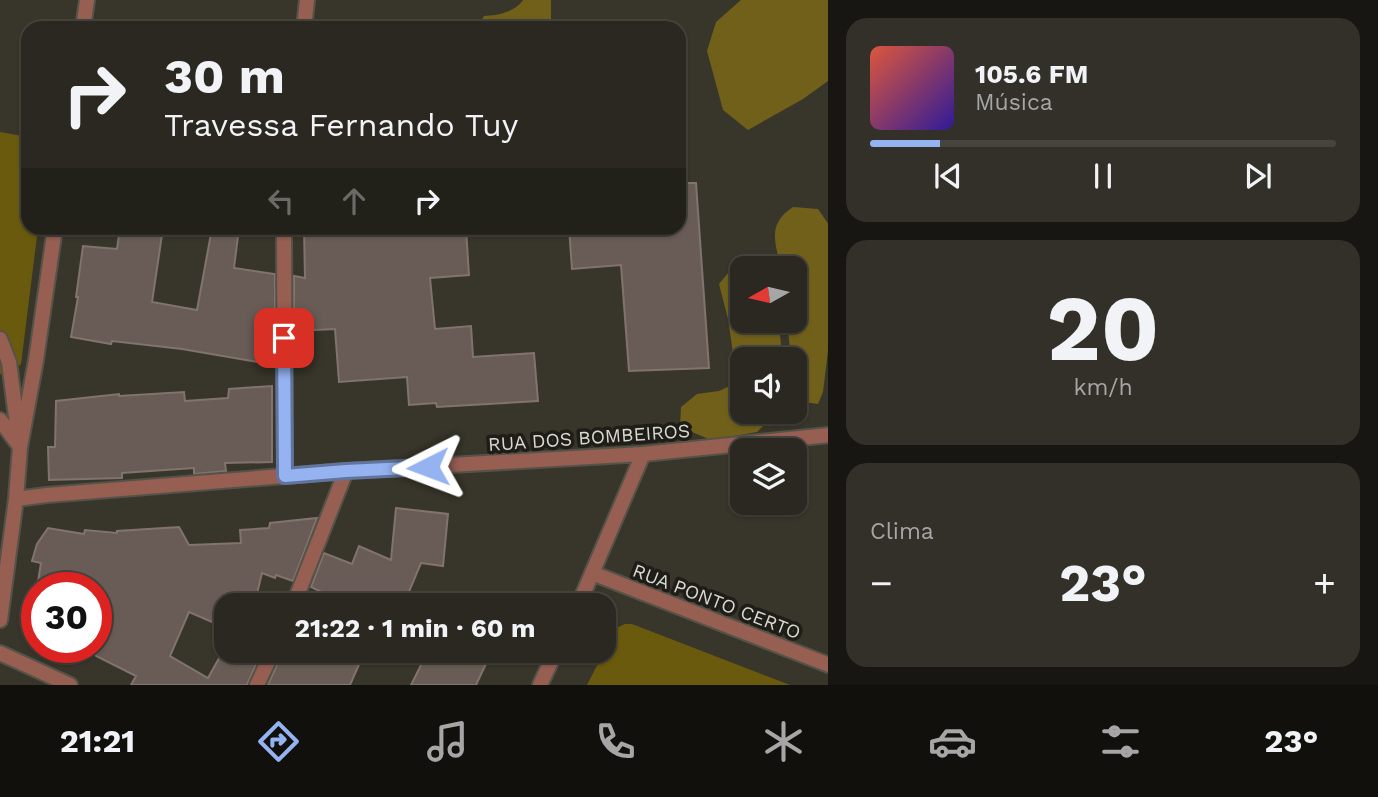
<!DOCTYPE html>
<html lang="pt">
<head>
<meta charset="utf-8">
<style>
	body { margin:0; font-family:"Work Sans",sans-serif; background:#323029; color:#f1f3f6; height:100vh; display:flex; flex-direction:column; font-size:26px; white-space:nowrap }
	* { box-sizing:border-box; margin:0 }
	p { font-size:23px; color:#a5a6a5 }
	.icon { flex:none; width:38px; height:38px; fill:none; stroke:currentColor; stroke-width:2; stroke-linecap:round; stroke-linejoin:round }
	.map { position:relative; flex:1; overflow:hidden }
	.panel { display:flex; flex-direction:column; gap:18px; padding:18px; background:#171612; width:550px }
	.panel>* { flex:none }
	.banner { position:absolute; left:21px; top:21px; width:665px; height:214px; border-radius:21px; box-shadow:0 2px 5px #0004,0 0 0 2px #46443e; background:#2a2820; color:#f1f3f6; overflow:hidden }
	.needle { width:46px; rotate:262deg }
	.controls { position:absolute; left:730px; top:256px; display:grid; gap:14px }
	.controls a { display:grid; place-items:center; width:77px; height:77px; border-radius:14px; background:#2a2820; box-shadow:0 2px 5px #0004,0 0 0 2px #46443e; font-size:35px }
	.speed { position:absolute; left:21px; top:572px; display:flex; gap:14px; font-size:35px; font-weight:700; text-align:center }
	.speed>* { display:grid; place-content:center; width:91px; height:91px; border-radius:50%; background:#2a2820; box-shadow:0 2px 5px #0004,0 0 0 2px #46443e; line-height:1 }
	.speed .limit { border:10px solid #d22; background:#fff; color:#111 }
	.pin { position:absolute; display:grid; place-items:center; width:60px; height:60px; color:#fff; margin:-30px; border-radius:14px; box-shadow:0 4px 10px #0006 }
	.me { position:absolute; width:77px; margin:-38px; rotate:267deg; stroke-linejoin:round; filter:drop-shadow(0 0 5px #0008) }
	.turn { display:flex; align-items:center; gap:24px; height:147px; padding:0 28px; font-size:32px }
	.turn .icon { width:91px; height:91px; stroke-width:2.5 }
	.turn b { display:block; font-size:49px; line-height:60px }
	.lanes { display:flex; align-items:center; height:66px; padding:0 28px; background:#0003; justify-content:center; gap:35px; direction:ltr }
	.lanes .off { opacity:.35 }
	.big { font-size:52px; font-weight:700; line-height:1.1 }
	.panel .tile { flex:1; display:flex; flex-direction:column; justify-content:center; gap:10px; min-width:0; padding:0 24px; border-radius:21px; background:#323029 }
	.panel .dial { align-items:center; gap:0 }
	.dial b { font-size:91px; line-height:1 }
	.song { display:flex; align-items:center; gap:21px }
	.cover { width:84px; height:84px; border-radius:10px; background:linear-gradient(135deg,hsl(10 70% 55%),hsl(250 70% 35%)) }
	.played { height:7px; border-radius:4px; background:linear-gradient(90deg,#95b2f1 15%,#46443e 15%) }
	.keys { display:flex; justify-content:space-around; direction:ltr }
	.heat { display:flex; justify-content:space-between; align-items:center; font-size:38px; direction:ltr }
	.trip { position:absolute; left:214px; top:593px; width:402px; height:70px; border-radius:21px; background:#2a2820; box-shadow:0 2px 5px #0004,0 0 0 2px #46443e; font-weight:700; line-height:70px; text-align:center }
	.dock { display:flex; height:112px; justify-content:space-around; align-items:center; background:#11100d; color:#a5a6a5 }
	.dock .icon { width:49px; height:49px }
	.dock .current { color:#95b2f1 }
	.dock b { font-size:32px; color:#f1f3f6 }
	main { display:flex; flex:1; min-height:0 }
	.map>svg:first-child { display:block }
</style>
</head>
<body>
<main>
<div class="map">
<svg width="829" height="685" viewBox="0 0 829 685">
	<rect width="100%" height="100%" fill="#38362a"/>
	<path fill="#6a5a0d" d="M0,132L28,137V228H38L21,364L11,373L0,374Z
		M625,624H632L790,685H587L616,628Z"/>
	<path fill="#70601a" d="M523,0H551V28H477L484,16C497,16 515,12 523,0Z
		M741,0H828V81L803,99L748,130L723,110L707,51L716,22Z
		M793,207L818,209L829,225V342L823,392L818,404L804,402L795,377L794,359H791L787,320H794V268H781C775,242 767,224 793,207Z
		M762,263L764,268H742V320H779L782,359H742V411H778L757,432L711,440L680,427L681,407L697,394L719,391L730,386L733,353L728,319L719,284L733,267Z"/>
	<path fill="#695c56" stroke="#81736d" stroke-width="2" d="M679,183H696L709,368L629,371L621,265L572,269L569,228H679Z
		M120,228H163L152,302L197,310L212,228H239L234,268L275,274V365L182,349L112,341L111,344L71,337L78,297H76L83,246L117,249Z
		M304,228H429L430,231L466,229L469,275L430,278L435,329L471,326L473,357L534,353L538,401L437,407L436,403L409,405L407,377L339,382L335,329L294,331V276L305,278Z
		M272,386V462L225,463L226,471L194,474V468L122,473V478L49,480L48,447H55L56,401L119,394V396L184,392L185,401L228,398L229,389Z
		M396,508L448,514L443,566L421,563L403,606H336L338,600L311,587L324,553L352,564L359,546L391,560Z
		M317,518L293,581L276,575L275,578L262,573L254,606H226V628L189,612L170,656L208,678L223,651H262L247,685H131L136,676L96,656V588H37L41,563L32,561L37,544L48,528L84,534L85,530L117,533V531L179,527L189,545L241,543L240,530L269,528L270,523Z
		M283,651H365L350,685H268Z
		M428,651H492L476,685H411Z"/>
	<g fill="none" stroke-linecap="round" stroke-linejoin="round">
		<defs>
			<path id="minor" d="M83,28L87,0
				M304,28L307,0
				M284,228L285,476
				M0,339L9,362L18,432
				M0,420L18,444
				M16,499L47,495L346,471L643,454L829,435
				M592,573L829,665
				M293,606L346,471
				M578,606L643,454
				M0,620L16,499L20,447L36,360L55,228
				M0,653L70,685
				M257,685L273,651
				M540,685L556,651"/>
		</defs>
		<use href="#minor" stroke="#555348" stroke-width="18"/>
		<use href="#minor" stroke="#975e52" stroke-width="14"/>
	</g>
	<g fill="none" stroke-linecap="round" stroke-linejoin="round">
		<defs>
			<path id="route" d="M284,338L285,476L346,471L428,467"/>
		</defs>
		<use href="#route" stroke="#61749d" stroke-width="18"/>
		<use href="#route" stroke="#95b2f1" stroke-width="12"/>
	</g>
	<g text-anchor="middle" stroke-width="7" stroke-linejoin="round" paint-order="stroke">
		<g font-size="19" fill="#dad9d1" stroke="#1e1d18">
			<text transform="translate(589 437) rotate(-4)" y="7">RUA DOS BOMBEIROS</text>
			<text transform="translate(717 601) rotate(21)" y="7">RUA PONTO CERTO</text>
		</g>
	</g>
</svg>
<div class="controls">
<a><svg class="needle" viewBox="-14 -14 28 28"><path d="M0-13l5 13h-10z" fill="#e53935"/><path d="M0 13l5-13h-10z" fill="#a5a6a5"/></svg></a>
<a><svg class="icon" aria-label="sound" viewBox="0 0 24 24"><path d="M4 9h4l5-4v14l-5-4H4zM17 9q2 3 0 6"/></svg></a>
<a><svg class="icon" aria-label="layers" viewBox="0 0 24 24"><path d="M12 4l9 5-9 5-9-5zM3 14l9 5 9-5"/></svg></a>
</div>
<div class="speed"><div class="limit">30</div></div>
<div class="pin" style="left:284px;top:338px;background:#d93025"><svg class="icon" aria-label="arrive" viewBox="0 0 24 24"><path d="M6 21V4h12l-3 4 3 4H6"/></svg></div>
<svg class="me" style="left:428px;top:467px" viewBox="-20 -20 40 40"><path d="M0-17L14 15 0 8-14 15z" fill="#95b2f1" stroke="#fff" stroke-width="4"/></svg>
<div class="trip">21:22 · 1 min · 60 m</div>
<div class="banner">
<div class="turn"><svg class="icon" aria-label="right" viewBox="0 0 24 24"><path d="M7 20v-9h11M14 6l5 5-5 5"/></svg><div><b>30 m</b>Travessa Fernando Tuy</div></div>
<div class="lanes"><svg class="icon off" aria-label="left" viewBox="0 0 24 24"><path d="M17 20v-9H6M10 6l-5 5 5 5"/></svg><svg class="icon off" aria-label="ahead" viewBox="0 0 24 24"><path d="M12 20V5M6 11l6-6 6 6"/></svg><svg class="icon" aria-label="right" viewBox="0 0 24 24"><path d="M7 20v-9h11M14 6l5 5-5 5"/></svg></div>
</div>
</div>
<section class="panel">
<div class="tile">
<div class="song"><i class="cover"></i><div><b>105.6 FM</b><p>Música</p></div></div>
<div class="played"></div>
<div class="keys"><svg class="icon" aria-label="previous" viewBox="0 0 24 24"><path d="M18 5L8 12l10 7zM5 5v14"/></svg><svg class="icon" aria-label="pause" viewBox="0 0 24 24"><path d="M8 5v14M16 5v14"/></svg><svg class="icon" aria-label="next" viewBox="0 0 24 24"><path d="M6 5l10 7-10 7zM19 5v14"/></svg></div>
</div>
<div class="tile dial"><b>20</b><p>km/h</p></div>
<div class="tile"><p>Clima</p>
<div class="heat"><a>−</a><b class="big">23°</b><a>+</a></div>
</div>
</section>
</main>
<nav class="dock">
<b>21:21</b>
<svg class="icon current" aria-label="directions" viewBox="0 0 24 24"><path d="M12 3l9 9-9 9-9-9zM9 14v-3h6M13 9l2 2-2 2"/></svg>
<svg class="icon" aria-label="music" viewBox="0 0 24 24"><path d="M9 18V5l10-2v13"/><circle cx="6" cy="18" r="3"/><circle cx="16" cy="16" r="3"/></svg>
<svg class="icon" aria-label="phone" viewBox="0 0 24 24"><path d="M5 4h4l2 5-3 2q2 4 5 5l2-3 5 2v4C11 20 4 13 5 4z"/></svg>
<svg class="icon" aria-label="climate" viewBox="0 0 24 24"><path d="M12 3v18M4 7l16 10M4 17L20 7"/></svg>
<svg class="icon" aria-label="car" viewBox="0 0 24 24"><path d="M5 17H2v-5l4-1 3-4h7l3 4 3 1v5h-3M9 17h6M6 11h13"/><circle cx="7" cy="17" r="2"/><circle cx="17" cy="17" r="2"/></svg>
<svg class="icon" aria-label="filters" viewBox="0 0 24 24"><path d="M4 7h16M4 17h16"/><circle cx="9" cy="7" r="2"/><circle cx="15" cy="17" r="2"/></svg>
<b>23°</b>
</nav>
</body>
</html>
